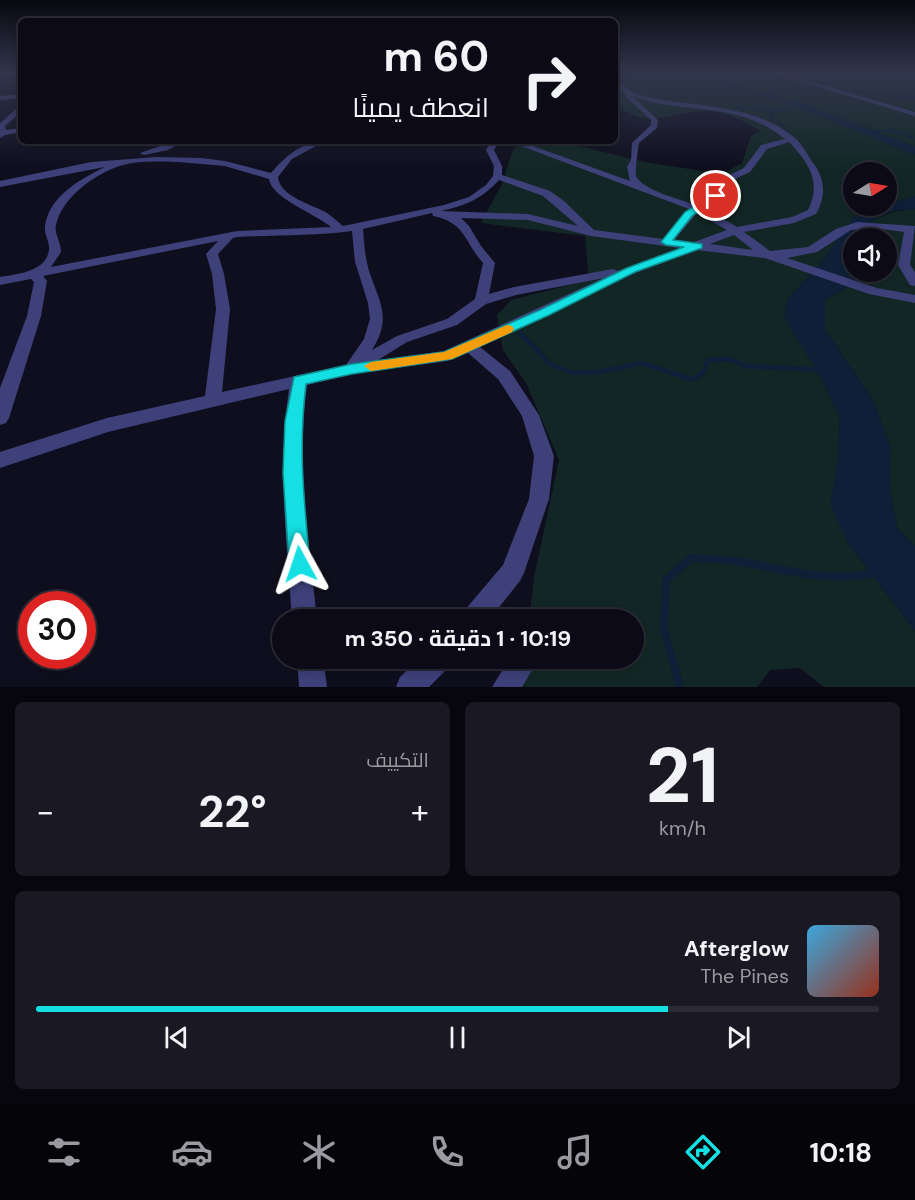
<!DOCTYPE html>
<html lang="ar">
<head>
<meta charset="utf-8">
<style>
	body { margin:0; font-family:"DM Sans",Cairo,sans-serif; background:#191823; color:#f1f3f6; direction:rtl; height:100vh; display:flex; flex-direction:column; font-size:22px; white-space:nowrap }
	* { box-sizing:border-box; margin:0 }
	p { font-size:20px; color:#9a9aa1 }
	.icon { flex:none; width:33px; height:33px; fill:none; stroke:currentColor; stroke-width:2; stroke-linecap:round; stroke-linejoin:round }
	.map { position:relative; height:687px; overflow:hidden; direction:ltr }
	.details { display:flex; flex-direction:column; gap:15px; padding:15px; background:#06060c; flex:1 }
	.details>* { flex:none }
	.banner { position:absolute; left:18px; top:18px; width:600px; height:126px; border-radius:9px; box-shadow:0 3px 9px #0003,0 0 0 2px #2b2b35; direction:rtl; background:#0b0a16; color:#f1f3f6; overflow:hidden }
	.needle { width:39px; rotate:79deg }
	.controls { position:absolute; left:843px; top:162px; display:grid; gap:12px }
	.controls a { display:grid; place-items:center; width:54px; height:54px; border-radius:50%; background:#0b0a16; box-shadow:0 3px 9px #0003,0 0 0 2px #2b2b35; font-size:30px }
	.speed { position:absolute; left:18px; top:591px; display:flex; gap:12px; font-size:30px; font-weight:700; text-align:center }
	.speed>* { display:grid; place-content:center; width:78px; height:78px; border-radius:50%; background:#0b0a16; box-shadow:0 3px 9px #0003,0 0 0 2px #2b2b35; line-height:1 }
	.speed .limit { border:9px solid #d22; background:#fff; color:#111 }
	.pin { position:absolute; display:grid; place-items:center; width:51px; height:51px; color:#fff; margin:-26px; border:3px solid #fff; border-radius:50%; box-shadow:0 2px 6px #0007 }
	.me { position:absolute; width:66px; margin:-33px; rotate:355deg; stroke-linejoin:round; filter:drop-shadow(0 0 4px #0008) }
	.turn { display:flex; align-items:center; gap:21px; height:126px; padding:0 30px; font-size:27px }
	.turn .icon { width:78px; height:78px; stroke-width:2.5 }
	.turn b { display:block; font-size:42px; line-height:51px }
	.big { font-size:45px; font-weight:700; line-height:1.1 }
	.details .widget { flex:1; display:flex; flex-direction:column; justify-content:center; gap:9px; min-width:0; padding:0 21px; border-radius:9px; background:#191823 }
	.details .dial { align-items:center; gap:0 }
	.dial b { font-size:78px; line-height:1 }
	.song { display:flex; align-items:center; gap:18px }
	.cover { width:72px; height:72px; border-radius:9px; background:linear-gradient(135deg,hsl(200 70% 55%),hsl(10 70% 35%)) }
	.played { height:6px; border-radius:3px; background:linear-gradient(90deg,#14dfe2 75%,#2b2b35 75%) }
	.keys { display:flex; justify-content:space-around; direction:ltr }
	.heat { display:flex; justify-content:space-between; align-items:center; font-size:33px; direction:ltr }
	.details .tiles { flex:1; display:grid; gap:15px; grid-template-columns:1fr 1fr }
	.widget:last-child { grid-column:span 2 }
	.trip { position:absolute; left:272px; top:609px; width:372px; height:60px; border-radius:30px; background:#0b0a16; box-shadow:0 3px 9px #0003,0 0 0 2px #2b2b35; font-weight:700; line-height:60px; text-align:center; direction:rtl }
	.dock { display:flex; height:96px; justify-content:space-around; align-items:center; background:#040409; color:#9a9aa1 }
	.dock .icon { width:42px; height:42px }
	.dock .current { color:#14dfe2 }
	.dock b { font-size:27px; color:#f1f3f6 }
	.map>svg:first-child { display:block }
</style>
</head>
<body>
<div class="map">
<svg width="915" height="687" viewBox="0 0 915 687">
	<rect width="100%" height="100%" fill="#0f0e1e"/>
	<path fill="#122725" d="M615,73H685L707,78L739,90L793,105L915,155V196L887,204L886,172H854V206H880L854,217L819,265L787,300L785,318L823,381L840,418L838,457L847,542L915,631V687H824L800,668L770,670L757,687H521L524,659L633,658V620L529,619L534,578L559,460L527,385L503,350L497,315L511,300L589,280L585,236L481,223L502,184L513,150L521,141H550L571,144L644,162L722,174L742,163L751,136L760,131C746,122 724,111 707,111C666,111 657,131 615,106Z
		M699,73H915V147L865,127Z
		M915,209V546L897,528L891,494V450L874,402L825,329V300L872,272H886V238H875L872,232L873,220L893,212Z"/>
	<path fill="#0d2038" d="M685,73L708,75L738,86L804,104L915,147V155L793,105Z
		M915,196V209L893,211L873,220L872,232L875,238H854V272H872L825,300V329L874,402L891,450V494L897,528L915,546V631L847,542L830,504L838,457L840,418L823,381L785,319L787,300L819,265L854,217L870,209Z"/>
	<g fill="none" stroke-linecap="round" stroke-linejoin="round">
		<path stroke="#0d2038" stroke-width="2" d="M778,98L771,92L777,91L770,89L799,85L915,98
			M737,107L782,111L805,107
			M768,110L774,115L772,118L786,128
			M870,131H894L915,138"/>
		<path stroke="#0d2038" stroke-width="5" d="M520,333L550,364L572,373L599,372L642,363L694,380L704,371L708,360L728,359L747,366L821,370"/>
		<path stroke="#0d2038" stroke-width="8" d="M680,687L664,629L666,580L691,558C708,559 725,559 742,562C788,570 828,583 875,573"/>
		<path fill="#3d4079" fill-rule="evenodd" d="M0,73H21L0,77Z
			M773,73H781L915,112V116Z
			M615,80C625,86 631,93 643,96C694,108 752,102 795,138C800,142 807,153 811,160C825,178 827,194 816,214L794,223L744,232L770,251L808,247L836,229L857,222L915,226L910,265L915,272V286L910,285L898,265L904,232L874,228L851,230L817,252L787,258L877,288L915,295V303L869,294L765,258L696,250L635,273L480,347L510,371L539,415L554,456L549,499L524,573L520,581L489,620H461L464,611L503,565L529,499L534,456L522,416L498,379L468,353L447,361L352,374L307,385C296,464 309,541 317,620H292C287,543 277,466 289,389L108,432L0,468V452L107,418L205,396L216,309L212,274L206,254L218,241L43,276L47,281L41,316L9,418L6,423L0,425V388L27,316L34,282L31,279L0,285V277C17,274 46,272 49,250C50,242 44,235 45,227C48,197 80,179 105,167L0,187V181L91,162L156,157L202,158L225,161L271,173C285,157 302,141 325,141L292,159L278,177C280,197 312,204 327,213C333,217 338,222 343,226L444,205L469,197L486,185L493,176L494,166L486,150L491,141H499L494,150L502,166V175L550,191L564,201L594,230L663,239L689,209L508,141H519L630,181L627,167L631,160L632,143L651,125V120L625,96L626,94L615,85ZM632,96C684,116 736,99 785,139L761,145L744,168L729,175L713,194L696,205C682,200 642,190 636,176C635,172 638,148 639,143L657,128L658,120ZM789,142C809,163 822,182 808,210L792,217L737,227L704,208L719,198L735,179L750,172L767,149ZM179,162L225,166L269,179C271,198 316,214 331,227L237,231L51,267L61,252C61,242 54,234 56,225C62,197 97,172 123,165C140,160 161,162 179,162ZM499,180L543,196L578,226L528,214L441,211C465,206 483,198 499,180ZM432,213L433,216C466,223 463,240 483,263L475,299L447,319L397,336L372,350C392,318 380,303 369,271C365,257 364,243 363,229ZM697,213L727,230L694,242L674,240ZM461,218L528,220L591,236L680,248L618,271L613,269L514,287L489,294L495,263L481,246L469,226ZM352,231L355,262L368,303L370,319L364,339L346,365L222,392L230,309L224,274L218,254L233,238L237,237C275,235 314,236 352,231ZM734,235L753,250L710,244ZM604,278L444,351L378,360L407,342L457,325L486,304L516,295Z
			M21,94V98L0,100V96Z
			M21,105V112L5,126L6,130L21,128V132L5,135L0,138V123Z
			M174,141H184L168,150L144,155L140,153Z
			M297,658H323L327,687H299Z
			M420,658H453L449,667L429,687H396L400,677Z
			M510,658H536L537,662L522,687H492Z"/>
	</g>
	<linearGradient id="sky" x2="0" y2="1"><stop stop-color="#080810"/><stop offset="0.43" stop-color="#31364c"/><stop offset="1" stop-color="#31364c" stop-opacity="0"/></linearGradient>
	<rect width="915" height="169" fill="url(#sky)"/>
	<path fill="#14dfe2" stroke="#0d9193" stroke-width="1.5" d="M716,193L719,194V198L692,216L673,240L702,244V248L635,272L549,315L452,359L352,374L306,384C298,449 304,500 310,564L307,571L300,574L292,571L289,564L283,473L285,421L294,377L352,364L444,352L540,310L627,268L684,247L666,245L661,242L685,212Z"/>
	<path fill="#f59e0b" d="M507,325L512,326L514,329L512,332L452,359L371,371L364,366L371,362L444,352Z"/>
</svg>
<div class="controls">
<a><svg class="needle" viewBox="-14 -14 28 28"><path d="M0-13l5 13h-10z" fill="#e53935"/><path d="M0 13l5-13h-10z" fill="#9a9aa1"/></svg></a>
<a><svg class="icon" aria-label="sound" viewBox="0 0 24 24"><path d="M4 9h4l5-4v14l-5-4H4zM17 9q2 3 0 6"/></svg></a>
</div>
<div class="speed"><div class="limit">30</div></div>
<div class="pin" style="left:716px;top:196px;background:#d93025"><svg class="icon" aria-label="arrive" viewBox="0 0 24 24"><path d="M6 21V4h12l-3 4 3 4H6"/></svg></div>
<svg class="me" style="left:300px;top:564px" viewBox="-20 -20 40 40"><path d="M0-17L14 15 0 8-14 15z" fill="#14dfe2" stroke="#fff" stroke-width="4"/></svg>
<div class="trip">10:19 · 1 دقيقة · 350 m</div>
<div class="banner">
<div class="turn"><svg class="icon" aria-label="right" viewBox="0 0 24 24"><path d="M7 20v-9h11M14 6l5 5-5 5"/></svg><div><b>60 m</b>انعطف يمينًا</div></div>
</div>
</div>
<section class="details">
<div class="tiles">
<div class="widget dial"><b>21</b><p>km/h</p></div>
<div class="widget"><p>التكييف</p>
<div class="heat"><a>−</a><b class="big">22°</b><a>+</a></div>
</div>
<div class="widget">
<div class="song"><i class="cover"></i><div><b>Afterglow</b><p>The Pines</p></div></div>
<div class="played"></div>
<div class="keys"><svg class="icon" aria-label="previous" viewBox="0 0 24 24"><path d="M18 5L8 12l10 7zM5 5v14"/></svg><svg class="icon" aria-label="pause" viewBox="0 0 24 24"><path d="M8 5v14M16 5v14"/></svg><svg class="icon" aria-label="next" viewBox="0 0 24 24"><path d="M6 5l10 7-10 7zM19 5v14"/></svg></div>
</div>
</div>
</section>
<nav class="dock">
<b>10:18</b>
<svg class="icon current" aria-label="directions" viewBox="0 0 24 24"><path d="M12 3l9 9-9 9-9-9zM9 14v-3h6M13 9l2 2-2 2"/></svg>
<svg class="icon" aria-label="music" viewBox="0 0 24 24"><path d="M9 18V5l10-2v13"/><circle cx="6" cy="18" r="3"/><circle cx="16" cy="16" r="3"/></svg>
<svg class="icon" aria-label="phone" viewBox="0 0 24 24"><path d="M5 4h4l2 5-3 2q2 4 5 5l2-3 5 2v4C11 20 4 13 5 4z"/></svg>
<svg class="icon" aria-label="climate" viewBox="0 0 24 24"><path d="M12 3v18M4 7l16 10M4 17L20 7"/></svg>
<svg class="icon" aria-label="car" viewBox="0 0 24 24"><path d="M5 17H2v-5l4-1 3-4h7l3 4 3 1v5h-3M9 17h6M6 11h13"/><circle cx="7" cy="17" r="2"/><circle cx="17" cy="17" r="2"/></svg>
<svg class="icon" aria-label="filters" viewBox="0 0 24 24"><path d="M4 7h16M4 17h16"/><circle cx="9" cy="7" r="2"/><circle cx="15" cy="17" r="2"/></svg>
</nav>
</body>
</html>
